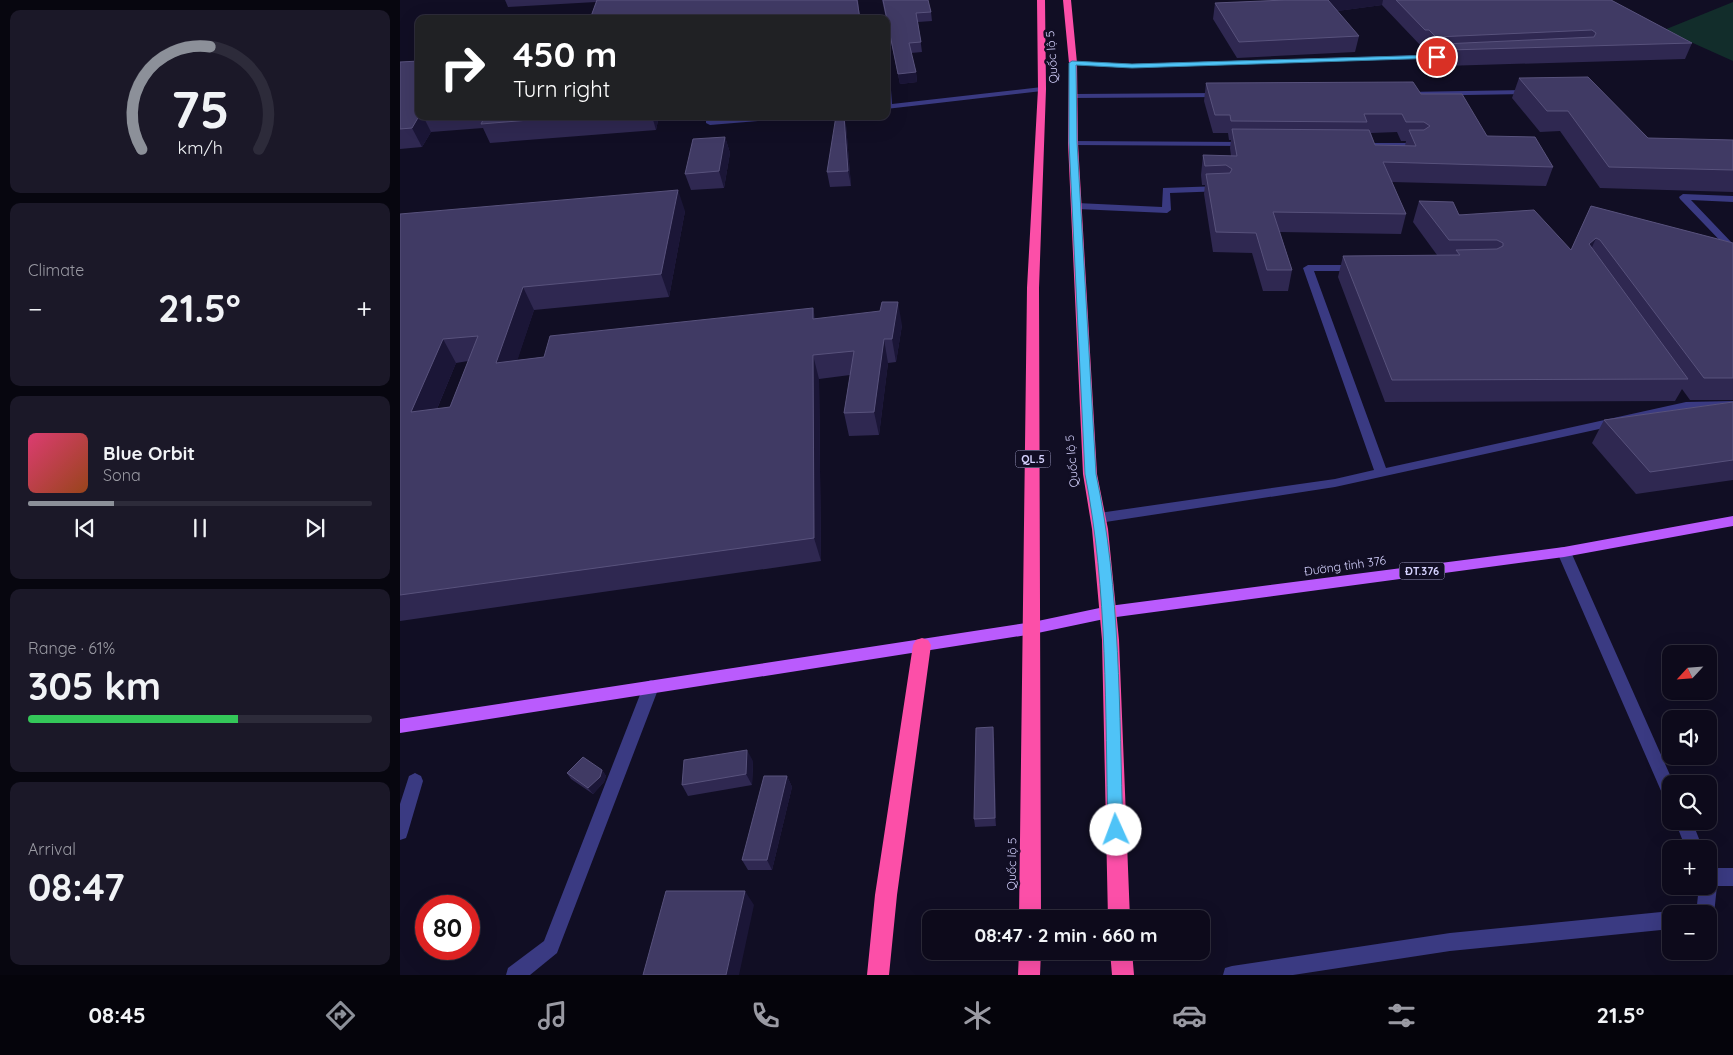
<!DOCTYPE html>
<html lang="en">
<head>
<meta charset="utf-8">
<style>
	body { margin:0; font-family:Quicksand,sans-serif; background:#1b1828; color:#f1f3f6; height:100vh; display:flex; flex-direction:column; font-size:19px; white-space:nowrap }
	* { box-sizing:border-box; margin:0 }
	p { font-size:16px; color:#9a9aa3 }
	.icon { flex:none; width:28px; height:28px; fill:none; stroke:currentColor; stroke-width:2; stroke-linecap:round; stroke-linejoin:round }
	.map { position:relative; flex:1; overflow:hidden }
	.details { display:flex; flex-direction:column; gap:10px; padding:10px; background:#07060f; width:400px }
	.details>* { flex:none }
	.banner { position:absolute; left:15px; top:15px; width:475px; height:105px; border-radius:10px; box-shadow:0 5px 20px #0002,0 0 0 1px #2d2b3a; background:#202124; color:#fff; overflow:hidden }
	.needle { width:32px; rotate:244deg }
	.buttons { position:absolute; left:1262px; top:645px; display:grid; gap:10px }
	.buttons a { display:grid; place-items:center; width:55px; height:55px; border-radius:10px; background:#0d0a1b; box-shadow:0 5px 20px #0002,0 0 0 1px #2d2b3a; font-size:25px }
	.speed { position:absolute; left:15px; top:895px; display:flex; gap:10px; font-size:25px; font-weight:700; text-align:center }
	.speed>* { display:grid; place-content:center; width:65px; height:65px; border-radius:50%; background:#0d0a1b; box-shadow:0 5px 20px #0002,0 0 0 1px #2d2b3a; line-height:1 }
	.speed .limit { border:8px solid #d22; background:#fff; color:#111 }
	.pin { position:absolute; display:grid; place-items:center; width:42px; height:42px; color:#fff; margin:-21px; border:2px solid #fff; border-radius:50%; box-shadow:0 1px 5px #0007 }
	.me { position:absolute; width:55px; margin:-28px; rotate:358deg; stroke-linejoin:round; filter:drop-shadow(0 0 4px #0008) }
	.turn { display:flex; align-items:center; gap:18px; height:105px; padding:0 15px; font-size:22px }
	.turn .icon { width:65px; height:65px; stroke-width:2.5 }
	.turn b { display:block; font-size:35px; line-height:42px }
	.big { font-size:38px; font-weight:800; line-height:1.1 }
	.details .card { flex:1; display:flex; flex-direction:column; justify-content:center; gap:8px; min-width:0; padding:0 18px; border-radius:10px; background:#1b1828 }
	.details .dial { align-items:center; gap:0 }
	.dial svg { height:130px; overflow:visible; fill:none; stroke:#2d2b3a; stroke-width:7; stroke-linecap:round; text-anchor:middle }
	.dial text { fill:#f1f3f6; stroke:none }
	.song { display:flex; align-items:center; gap:15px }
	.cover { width:60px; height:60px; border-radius:8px; background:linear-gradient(135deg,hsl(340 70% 55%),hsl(20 70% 35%)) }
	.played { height:5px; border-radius:2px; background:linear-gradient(90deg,#8c9099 25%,#2d2b3a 25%) }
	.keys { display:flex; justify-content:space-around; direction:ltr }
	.heat { display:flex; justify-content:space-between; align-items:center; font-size:28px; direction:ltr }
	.charge { height:8px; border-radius:4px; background:linear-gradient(90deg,#34c759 61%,#2d2b3a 0) }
	.trip { position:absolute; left:522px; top:910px; width:288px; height:50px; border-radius:10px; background:#0d0a1b; box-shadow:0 5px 20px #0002,0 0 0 1px #2d2b3a; font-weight:800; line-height:50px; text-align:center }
	.dock { display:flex; height:80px; justify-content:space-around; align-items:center; background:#05040b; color:#9a9aa3 }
	.dock .icon { width:35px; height:35px }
	.dock .active { color:#8c9099 }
	.dock b { font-size:22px; color:#f1f3f6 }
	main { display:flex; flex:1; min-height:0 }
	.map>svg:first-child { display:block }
</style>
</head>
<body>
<main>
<section class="details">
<div class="card dial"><svg viewBox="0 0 100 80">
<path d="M14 69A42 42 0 1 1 86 69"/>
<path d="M14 69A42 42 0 0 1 56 6" stroke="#8c9099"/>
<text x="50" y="56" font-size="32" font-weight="700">75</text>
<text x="50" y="72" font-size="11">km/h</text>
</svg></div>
<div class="card"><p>Climate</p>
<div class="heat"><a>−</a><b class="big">21.5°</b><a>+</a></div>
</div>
<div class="card">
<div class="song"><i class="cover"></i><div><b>Blue Orbit</b><p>Sona</p></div></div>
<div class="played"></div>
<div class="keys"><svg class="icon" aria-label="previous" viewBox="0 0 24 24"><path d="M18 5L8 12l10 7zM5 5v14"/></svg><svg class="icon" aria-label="pause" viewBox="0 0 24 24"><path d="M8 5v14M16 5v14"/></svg><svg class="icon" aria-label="next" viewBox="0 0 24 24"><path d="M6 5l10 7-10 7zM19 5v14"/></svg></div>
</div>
<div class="card"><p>Range · 61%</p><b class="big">305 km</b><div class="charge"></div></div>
<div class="card"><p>Arrival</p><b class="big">08:47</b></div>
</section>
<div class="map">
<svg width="1333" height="975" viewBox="0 0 1333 975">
	<rect width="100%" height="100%" fill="#110e24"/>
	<path fill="#122d2b" d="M1333,2V61L1264,30Z"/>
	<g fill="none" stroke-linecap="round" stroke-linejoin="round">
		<path fill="#3a3a82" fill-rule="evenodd" d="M1056,54L1059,56L1058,57L731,68L673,65L669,63L673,61L731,64Z
			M486,74L490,76L492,104L642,87L646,89L642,91L486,109Z
			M1130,90H1133V94L1005,96L1001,94L1005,92Z
			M820,93L824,95L823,97L673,98L669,96L673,94Z
			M306,116H314V120L364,116H399L395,118L310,125L306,123Z
			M670,141L846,142L850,144L846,146L673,145H670Z
			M971,143H1019L1023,145L1019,147H974L970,145Z
			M821,186L825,189L824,191L770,193L771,210L767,213L677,209L673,206L677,203L762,207L763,188Z
			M1283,194L1333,196V202L1291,200L1333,244V252L1330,251L1280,199L1279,197Z
			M908,265H957L962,268L957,271H914L986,468L1286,402L1333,401V409L1286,410L935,487L699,523L694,521L693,518L694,515L699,513L935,479L974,470L903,268Z
			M1164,547L1169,548L1171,552L1274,784H1271V803L1265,800L1157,552L1159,548Z
			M251,680L256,682L259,687L157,953L130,975H106L108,968L144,941L243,687L246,682Z
			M15,773L21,776L23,781L8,832L6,838L0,840V804L9,776Z
			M1275,821H1292L1303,849H1286Z
			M1309,868H1333V886H1317L1314,914L1309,921V914H1296L1299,886H1309Z
			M1271,911L1277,914H1271V929L1050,951L893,975H823L825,968L832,966L1050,933Z"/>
		<path fill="#ba5bfd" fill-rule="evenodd" d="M1333,516V526L1164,557L709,618L633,634L0,733V719L633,622L709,606L1164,547Z"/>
		<path fill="#fc4fa8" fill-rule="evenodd" d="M637,0H645L646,89L639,288L641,919H619L627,288L638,89Z
			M663,0H671L677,63L678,143L697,474L708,529L719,640L730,919H708L702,640L692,529L683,474L668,143L669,63Z
			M522,638L528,640L531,645L497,895L489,975H467L475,895L513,645L516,640Z
			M619,951H641L640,975H618Z
			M710,951H732L734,975H712Z"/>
	</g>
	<path fill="#2f2851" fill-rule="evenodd" d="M105,0H458L460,19H190L196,2L108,7Z
		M482,0H528L531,12L532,21L518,22L522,52L511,53L516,72L517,82L500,84Z
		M871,0H1211L1292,43L1285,59L1044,66L1038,60L1040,53H1032L1025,46H1021L982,5L937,11L959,36L955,52L837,58L813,19L815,3L871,1Z
		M0,62L19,116H259L256,130L90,143L83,128L31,132L22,147L0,149Z
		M1119,78L1248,138L1333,140V192L1200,188L1160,131L1140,132L1112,98Z
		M806,83L1021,94L1087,136L1153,167L1146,186L992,182L1006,214L1001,234L880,232L892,270L888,291H863L852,253L813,252L804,194L805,185H802L801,175L803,155L831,156L830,148L831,140H829L828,133H813L804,101ZM997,132L1001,141H1006L1005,146L975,145L971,133Z
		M446,125L451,186L430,187L427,172Z
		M325,137L330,153L324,188L291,190L285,174Z
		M1019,201L1171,250L1191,206L1333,243V400H1290L1282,389L1275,401L985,402L938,277L943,256L1037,255L1013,222Z
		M285,211L269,297L134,310L117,360L144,357L415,318L502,325L496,362L488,363L479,435L449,436L444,413L450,375L419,379L421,561L0,621V214ZM68,361L50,407L37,409L56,363Z
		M1333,402V480L1236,494L1192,443L1204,420Z
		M594,736L596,826L575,827L574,819Z
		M353,761L352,785L288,796L282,785Z
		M202,770L206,776L204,782L193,794L171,779L167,773Z
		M387,776L392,787L372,870H348L342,860Z"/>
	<path fill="#1b1637" d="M925,0H983L982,5L923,13Z
		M516,72L517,82L500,84L498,74Z
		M19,116H23L31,132L22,147L12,128Z
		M252,116H259L256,130Z
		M444,116L446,125L451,186L448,171Z
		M325,137L330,153L324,188L319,171Z
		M278,190L285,211L269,297L261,274Z
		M1196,238L1187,259L1189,244Z
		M123,287L134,310L109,386L96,363Z
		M498,302L502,325L496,362L492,339Z
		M413,308L418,331L413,319Z
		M43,339L56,363L26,435L11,412Z
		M484,339L488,363L479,435L474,412Z
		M413,355L419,379L421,561L414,538Z
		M593,727L594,736L596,826L595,818Z
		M347,750L353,761L352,785L346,774Z
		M202,770L206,776L204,782L193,794L188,788Z
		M387,776L392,787L372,870L367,860Z
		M345,891L354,905L339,975H326Z"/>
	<path fill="#403a64" stroke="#58527c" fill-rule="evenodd" d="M197,0H457L460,19H190Z
		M483,0H528L531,12L516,13L521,42L509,43L516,72L498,74Z
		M886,0H928L959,36L839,42L815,3Z
		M996,0H1211L1292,43L1049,50L1043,44L1194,37L1196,33L1192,30L1036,37L1029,30H1025Z
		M19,61V116L12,128L0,129V62Z
		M1188,77L1248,138L1333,140V170L1209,167L1168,111H1147L1119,78Z
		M1013,82L1021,94H1062L1087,136L1135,137L1153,167L983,162L1006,214L873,212L892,270H867L856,233L816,232L806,174L830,173L832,169L826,165L805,166L803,155L837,156L832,129L969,130L975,145L1016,146L1009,130H1024L1030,126L1024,122H1006L1002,114H964L967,122L831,121L830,115H815L806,83Z
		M85,116H178L81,124Z
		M436,116H444L448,171L427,172Z
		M325,137L319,171L285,174L293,139Z
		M278,190L261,274L123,287L96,363L144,357L150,336L413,308V319L480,311L482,302H498L492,339H484L474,412L444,413L454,351L413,355L414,538L0,595V214ZM78,336L50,407L11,412L43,339Z
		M1019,201L1053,202L1059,215L1134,210L1171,250L1191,206L1333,243V378H1304L1200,240L1196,238L1189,244L1288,379L992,380L943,256L1060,255L1056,250L1097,249L1103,246V243L1097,240H1049Z
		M1333,402V460L1250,472L1204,420Z
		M593,727L595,818L574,819L576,728Z
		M347,750L346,774L282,785L284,760Z
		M183,757L202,770L200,777L188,788L167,773Z
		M364,776H387L367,860H342Z
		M266,891H345L326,975H243Z"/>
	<path fill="#4fc3f7" stroke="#337fa1" d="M1037,55L1039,58L732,68L676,65L677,142L696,474C721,591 719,711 723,830L721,835L716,837L710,835L708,830C705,711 708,591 685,474L669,142V63L672,61L732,64Z"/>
	<g text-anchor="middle" stroke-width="5" stroke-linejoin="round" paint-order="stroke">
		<g fill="#110e24" stroke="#9a97bd" stroke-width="1">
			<rect x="615.5" y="450.5" width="35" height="17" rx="4"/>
			<rect x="999.5" y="562.5" width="45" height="17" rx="4"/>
		</g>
		<g font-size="11" font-weight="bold" fill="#d5d2fe">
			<text x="633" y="463">QL.5</text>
			<text x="1022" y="575">ĐT.376</text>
		</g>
		<g font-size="12" fill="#d5d2fe" stroke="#110e24">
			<text transform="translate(652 57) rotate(-94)" y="4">Quốc lộ 5</text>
			<text transform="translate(672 461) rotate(-95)" y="4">Quốc lộ 5</text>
			<text transform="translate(945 566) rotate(-8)" y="4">Đường tỉnh 376</text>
			<text transform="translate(612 864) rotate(-89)" y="4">Quốc lộ 5</text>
		</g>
	</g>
</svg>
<div class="buttons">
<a><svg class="needle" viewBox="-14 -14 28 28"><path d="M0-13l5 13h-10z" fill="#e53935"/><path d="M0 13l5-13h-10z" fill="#9a9aa3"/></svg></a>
<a><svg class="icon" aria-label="sound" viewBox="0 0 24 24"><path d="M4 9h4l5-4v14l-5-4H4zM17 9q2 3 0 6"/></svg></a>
<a><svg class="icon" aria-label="search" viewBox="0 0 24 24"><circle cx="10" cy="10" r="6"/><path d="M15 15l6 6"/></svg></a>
<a>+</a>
<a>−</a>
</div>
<div class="speed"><div class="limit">80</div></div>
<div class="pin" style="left:1037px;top:57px;background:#d93025"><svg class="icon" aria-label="arrive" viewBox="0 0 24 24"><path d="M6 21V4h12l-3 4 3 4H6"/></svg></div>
<svg class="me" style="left:716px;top:830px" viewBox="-20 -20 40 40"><circle r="19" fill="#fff"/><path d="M0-13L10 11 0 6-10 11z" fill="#4fc3f7"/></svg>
<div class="trip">08:47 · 2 min · 660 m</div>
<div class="banner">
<div class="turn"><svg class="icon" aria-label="right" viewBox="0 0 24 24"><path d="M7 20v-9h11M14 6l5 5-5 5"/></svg><div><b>450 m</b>Turn right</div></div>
</div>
</div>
</main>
<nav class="dock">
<b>08:45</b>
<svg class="icon active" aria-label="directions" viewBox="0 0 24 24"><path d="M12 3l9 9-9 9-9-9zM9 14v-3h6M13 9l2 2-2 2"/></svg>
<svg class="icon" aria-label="music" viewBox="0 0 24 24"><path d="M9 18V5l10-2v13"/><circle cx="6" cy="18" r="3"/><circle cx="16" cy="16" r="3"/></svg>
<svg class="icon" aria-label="phone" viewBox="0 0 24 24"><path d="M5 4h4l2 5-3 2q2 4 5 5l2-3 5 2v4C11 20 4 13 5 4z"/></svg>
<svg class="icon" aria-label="climate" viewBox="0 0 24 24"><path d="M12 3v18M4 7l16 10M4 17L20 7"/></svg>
<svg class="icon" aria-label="car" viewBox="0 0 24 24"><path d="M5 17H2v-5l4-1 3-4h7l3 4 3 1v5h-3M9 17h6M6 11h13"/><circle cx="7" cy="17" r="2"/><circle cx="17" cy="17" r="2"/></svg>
<svg class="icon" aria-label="filters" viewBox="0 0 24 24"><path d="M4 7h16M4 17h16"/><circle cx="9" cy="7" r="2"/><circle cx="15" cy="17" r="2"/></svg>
<b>21.5°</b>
</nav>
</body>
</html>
